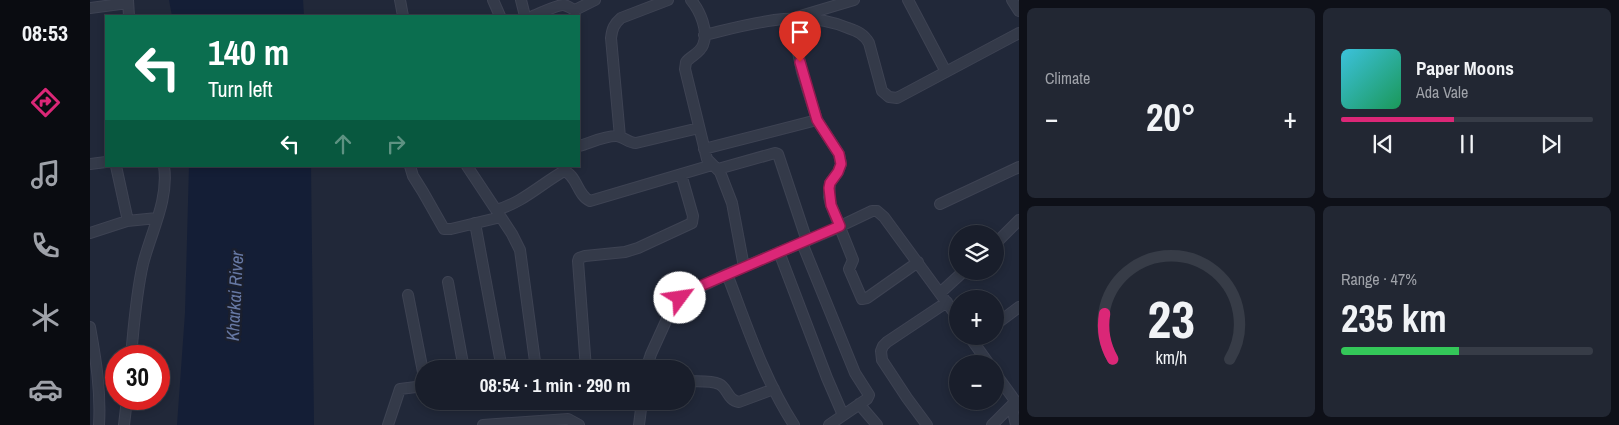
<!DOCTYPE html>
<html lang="en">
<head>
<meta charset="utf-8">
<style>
	body { margin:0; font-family:"Archivo Narrow",sans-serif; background:#222733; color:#f1f3f6; height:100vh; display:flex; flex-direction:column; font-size:19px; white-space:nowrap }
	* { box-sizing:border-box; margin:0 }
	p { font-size:16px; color:#9fa2a9 }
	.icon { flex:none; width:28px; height:28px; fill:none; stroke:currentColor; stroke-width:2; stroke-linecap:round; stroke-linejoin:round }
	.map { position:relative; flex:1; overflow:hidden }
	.sheet { display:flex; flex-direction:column; gap:8px; padding:8px; background:#0e1018; width:600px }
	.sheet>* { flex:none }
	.hud { position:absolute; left:15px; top:15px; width:475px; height:152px; border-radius:0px; box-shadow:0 2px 8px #0003,0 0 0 1px #373c47; background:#0b6e4f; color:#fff; overflow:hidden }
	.controls { position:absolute; left:859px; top:225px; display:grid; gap:10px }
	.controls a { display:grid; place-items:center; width:55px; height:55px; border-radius:50%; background:#191e2b; box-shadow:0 2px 8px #0003,0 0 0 1px #373c47; font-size:25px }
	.speed { position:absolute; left:15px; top:345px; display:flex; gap:10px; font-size:25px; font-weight:700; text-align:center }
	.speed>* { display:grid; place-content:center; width:65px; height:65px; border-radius:50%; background:#191e2b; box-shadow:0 2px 8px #0003,0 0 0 1px #373c47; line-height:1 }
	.speed .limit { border:8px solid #d22; background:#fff; color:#111 }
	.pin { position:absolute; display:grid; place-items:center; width:42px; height:42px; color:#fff; margin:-51px -21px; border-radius:50% 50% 50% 0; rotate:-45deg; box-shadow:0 0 5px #0007 }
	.pin .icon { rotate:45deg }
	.me { position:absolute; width:55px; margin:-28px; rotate:59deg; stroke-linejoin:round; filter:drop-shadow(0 0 4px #0008) }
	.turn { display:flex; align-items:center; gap:18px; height:105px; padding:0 20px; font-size:22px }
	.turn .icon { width:65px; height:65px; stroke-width:2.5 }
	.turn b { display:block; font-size:35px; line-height:42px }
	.lanes { display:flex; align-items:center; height:48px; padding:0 20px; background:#0003; justify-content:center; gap:25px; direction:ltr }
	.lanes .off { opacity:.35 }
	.big { font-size:38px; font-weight:800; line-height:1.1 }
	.sheet .card { flex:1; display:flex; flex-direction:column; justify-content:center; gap:8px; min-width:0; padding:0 18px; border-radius:8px; background:#222733 }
	.sheet .dial { align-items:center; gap:0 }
	.dial svg { height:130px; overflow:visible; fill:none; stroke:#373c47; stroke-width:7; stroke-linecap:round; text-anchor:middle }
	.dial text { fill:#f1f3f6; stroke:none }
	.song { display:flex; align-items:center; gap:15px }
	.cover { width:60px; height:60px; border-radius:8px; background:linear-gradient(135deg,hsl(190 70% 55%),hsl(150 70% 35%)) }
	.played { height:5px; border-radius:2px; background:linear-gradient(90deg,#db2777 45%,#373c47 45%) }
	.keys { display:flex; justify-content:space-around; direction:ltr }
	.heat { display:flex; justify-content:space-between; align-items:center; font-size:28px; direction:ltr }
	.charge { height:8px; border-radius:4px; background:linear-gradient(90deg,#34c759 47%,#373c47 0) }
	.sheet .tiles { flex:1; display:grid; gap:8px; grid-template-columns:repeat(2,1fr) }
	.trip { position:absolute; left:325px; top:360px; width:280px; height:50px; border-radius:25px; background:#191e2b; box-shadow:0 2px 8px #0003,0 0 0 1px #373c47; font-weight:800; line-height:50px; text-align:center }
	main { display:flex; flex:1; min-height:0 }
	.tab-bar { display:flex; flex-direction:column; width:90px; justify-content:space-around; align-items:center; background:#0a0c11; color:#9fa2a9 }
	.tab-bar .icon { width:35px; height:35px }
	.tab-bar .on { color:#db2777 }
	.tab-bar b { font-size:22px; color:#f1f3f6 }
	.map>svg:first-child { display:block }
</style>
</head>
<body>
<main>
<nav class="tab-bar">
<b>08:53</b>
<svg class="icon on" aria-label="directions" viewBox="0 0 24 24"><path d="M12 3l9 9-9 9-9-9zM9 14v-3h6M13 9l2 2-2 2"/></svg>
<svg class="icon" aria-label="music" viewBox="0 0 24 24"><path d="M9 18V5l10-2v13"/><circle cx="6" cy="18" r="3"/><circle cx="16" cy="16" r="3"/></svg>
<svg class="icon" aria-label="phone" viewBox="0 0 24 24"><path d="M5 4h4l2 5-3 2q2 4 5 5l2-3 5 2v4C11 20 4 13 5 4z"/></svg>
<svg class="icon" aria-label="climate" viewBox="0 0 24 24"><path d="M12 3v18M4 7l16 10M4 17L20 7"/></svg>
<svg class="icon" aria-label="car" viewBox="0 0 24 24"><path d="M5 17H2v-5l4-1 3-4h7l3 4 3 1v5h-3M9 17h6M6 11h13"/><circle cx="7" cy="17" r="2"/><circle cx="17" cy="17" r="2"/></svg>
</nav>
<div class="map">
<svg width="929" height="425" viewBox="0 0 929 425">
	<rect width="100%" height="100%" fill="#212839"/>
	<path fill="#141e36" d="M79,0H213L214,16H82Z
		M99,166H221L224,425H87L95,313Z"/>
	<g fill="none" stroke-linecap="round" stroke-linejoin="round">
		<defs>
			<path id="minor" d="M38,0L39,16
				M310,0L313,16
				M403,0L410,16
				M431,0L435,16
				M601,0C610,11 619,31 613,45C610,53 601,56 596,62L595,69L617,159L630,172L642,203L654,267
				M764,0L707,17L708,52L712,72L727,120L749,154L751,164L748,172L740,183L739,197L741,205L763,260L759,269L772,299L777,298L828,262
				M818,0L856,72
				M922,0L929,11
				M0,8L38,3
				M443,16C449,14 468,4 474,5C479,6 481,9 485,10L505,0
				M614,35C661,24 711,8 758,28C767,31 774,34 779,43L792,91L799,97L807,98L929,33
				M530,137L521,38C522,29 524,24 531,18L578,0
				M489,146C500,143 514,136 526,136C533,136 538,143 546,143L609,128
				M614,149L727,120
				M0,164L16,162
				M26,166L38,221
				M320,166L323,176L333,192L354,229H361L411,217
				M377,166L422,234L430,250L446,369
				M628,169L685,153L688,154L717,241
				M850,204L929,167
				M406,210C432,203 451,184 474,171C487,175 487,195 500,201L622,165
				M385,223L412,369
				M0,233L37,221L67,218
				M712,243L765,373L779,395L777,399L739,425
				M905,244L929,220
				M689,252L737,378L753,415
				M637,274C657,326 674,379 704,425
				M358,282L374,369
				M850,293L874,271
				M318,295L334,377
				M905,325L929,307
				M0,327C6,360 11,391 9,425
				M879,336L899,364
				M41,356C44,325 46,294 53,264C61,232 79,200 74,166
				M496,369L488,261L489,258L495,256L535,252L548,248L602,223L603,216L591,174
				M526,369L557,367
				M556,369L561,354L581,310L596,294L637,274L740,231L782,211H787L794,217L868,318
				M905,373L926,402L923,412L926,425
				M596,381C606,382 620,380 629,384C638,388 637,400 649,402L684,389
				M769,404L787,425
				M34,425L37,399
				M298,425L310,389L334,386
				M393,425L478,419L489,425
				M549,425L552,401
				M837,425L817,398L792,360L791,351L793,346L797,342L857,302
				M902,425L926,401"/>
		</defs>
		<use href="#minor" stroke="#3e4353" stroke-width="12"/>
		<use href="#minor" stroke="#343a49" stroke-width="10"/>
	</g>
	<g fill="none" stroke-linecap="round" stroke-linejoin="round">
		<defs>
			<path id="route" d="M590,298L601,290L750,226L741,205L739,188L740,183L748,172L751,164L749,154L727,120L710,62"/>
		</defs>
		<use href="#route" stroke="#8e194d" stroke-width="12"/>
		<use href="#route" stroke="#db2777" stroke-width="9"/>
	</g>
	<g text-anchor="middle" stroke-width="5" stroke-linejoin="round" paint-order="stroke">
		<g font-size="18" font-style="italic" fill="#6779a5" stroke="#1a1f2e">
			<text transform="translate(145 296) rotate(-87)" y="6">Kharkai River</text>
		</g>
	</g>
</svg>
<div class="controls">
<a><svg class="icon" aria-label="layers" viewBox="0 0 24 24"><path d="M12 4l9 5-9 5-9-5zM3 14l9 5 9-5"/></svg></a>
<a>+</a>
<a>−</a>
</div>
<div class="speed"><div class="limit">30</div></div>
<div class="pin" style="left:710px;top:62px;background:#d93025"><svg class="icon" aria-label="arrive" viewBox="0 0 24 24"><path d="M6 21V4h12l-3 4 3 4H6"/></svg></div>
<svg class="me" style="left:590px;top:298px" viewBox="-20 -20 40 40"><circle r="19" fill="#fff"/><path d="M0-13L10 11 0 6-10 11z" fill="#db2777"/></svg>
<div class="trip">08:54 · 1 min · 290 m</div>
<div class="hud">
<div class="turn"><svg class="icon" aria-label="left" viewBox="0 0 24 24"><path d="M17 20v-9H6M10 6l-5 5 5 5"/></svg><div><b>140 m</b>Turn left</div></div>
<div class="lanes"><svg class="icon" aria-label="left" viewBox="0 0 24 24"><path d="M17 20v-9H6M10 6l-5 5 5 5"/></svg><svg class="icon off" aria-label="ahead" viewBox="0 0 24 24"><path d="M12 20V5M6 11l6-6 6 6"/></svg><svg class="icon off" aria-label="right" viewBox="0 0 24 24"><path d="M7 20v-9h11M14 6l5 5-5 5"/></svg></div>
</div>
</div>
<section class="sheet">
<div class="tiles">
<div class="card"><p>Climate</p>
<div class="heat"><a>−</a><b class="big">20°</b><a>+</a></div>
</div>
<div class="card">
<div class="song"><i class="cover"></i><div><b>Paper Moons</b><p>Ada Vale</p></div></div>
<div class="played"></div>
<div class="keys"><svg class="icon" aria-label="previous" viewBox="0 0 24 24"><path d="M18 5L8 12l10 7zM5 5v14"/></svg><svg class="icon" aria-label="pause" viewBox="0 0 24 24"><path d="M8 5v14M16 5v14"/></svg><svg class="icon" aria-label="next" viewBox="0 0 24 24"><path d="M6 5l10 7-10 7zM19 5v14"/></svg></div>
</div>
<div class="card dial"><svg viewBox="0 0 100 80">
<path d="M14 69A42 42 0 1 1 86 69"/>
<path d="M14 69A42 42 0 0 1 9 41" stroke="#db2777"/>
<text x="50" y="56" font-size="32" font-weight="700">23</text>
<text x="50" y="72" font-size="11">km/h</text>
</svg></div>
<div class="card"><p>Range · 47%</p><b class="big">235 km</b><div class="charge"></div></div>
</div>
</section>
</main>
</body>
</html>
